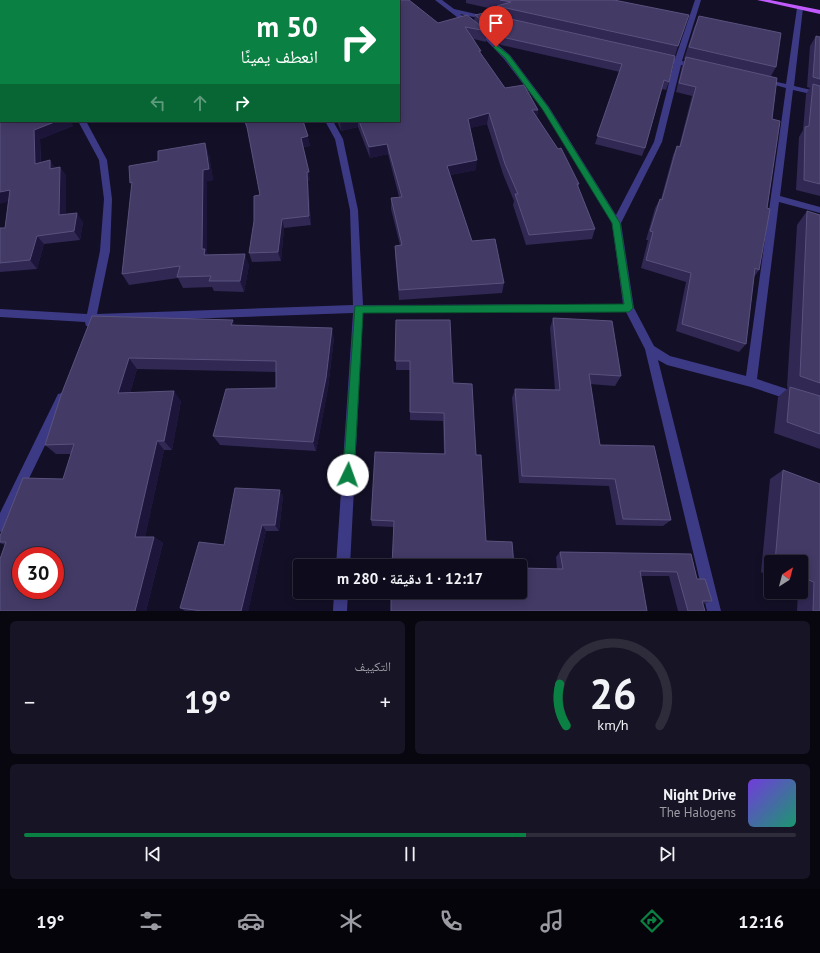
<!DOCTYPE html>
<html lang="ar">
<head>
<meta charset="utf-8">
<style>
	body { margin:0; font-family:"PT Sans","Noto Naskh Arabic",sans-serif; background:#171425; color:#f1f3f6; direction:rtl; height:100vh; display:flex; flex-direction:column; font-size:15px; white-space:nowrap }
	* { box-sizing:border-box; margin:0 }
	p { font-size:13px; color:#9b9ba3 }
	.icon { flex:none; width:22px; height:22px; fill:none; stroke:currentColor; stroke-width:2; stroke-linecap:round; stroke-linejoin:round }
	.map { position:relative; height:611px; overflow:hidden; direction:ltr }
	.panel { display:flex; flex-direction:column; gap:10px; padding:10px; background:#08060f; flex:1 }
	.panel>* { flex:none }
	.banner { position:absolute; left:0px; top:0px; width:400px; height:122px; box-shadow:0 2px 10px #0003,0 0 0 1px #2e2b3b; direction:rtl; background:#0b8043; color:#fff; overflow:hidden }
	.needle { width:26px; rotate:36deg }
	.buttons { position:absolute; left:764px; top:555px; display:grid; gap:8px }
	.buttons a { display:grid; place-items:center; width:44px; height:44px; border-radius:4px; background:#0e0b1c; box-shadow:0 2px 10px #0003,0 0 0 1px #2e2b3b; font-size:20px }
	.speed { position:absolute; left:12px; top:547px; display:flex; gap:8px; font-size:20px; font-weight:700; text-align:center }
	.speed>* { display:grid; place-content:center; width:52px; height:52px; border-radius:50%; background:#0e0b1c; box-shadow:0 2px 10px #0003,0 0 0 1px #2e2b3b; line-height:1 }
	.speed .limit { border:6px solid #d22; background:#fff; color:#111 }
	.pin { position:absolute; display:grid; place-items:center; width:34px; height:34px; color:#fff; margin:-41px -17px; border-radius:50% 50% 50% 0; rotate:-45deg; box-shadow:0 0 4px #0007 }
	.pin .icon { rotate:45deg }
	.me { position:absolute; width:44px; margin:-22px; rotate:3deg; stroke-linejoin:round; filter:drop-shadow(0 0 3px #0008) }
	.turn { display:flex; align-items:center; gap:14px; height:84px; padding:0 16px; font-size:18px }
	.turn .icon { width:52px; height:52px; stroke-width:2.5 }
	.turn b { display:block; font-size:28px; line-height:34px }
	.lanes { display:flex; align-items:center; height:38px; padding:0 16px; background:#0003; justify-content:center; gap:20px; direction:ltr }
	.lanes .off { opacity:.35 }
	.big { font-size:30px; font-weight:800; line-height:1.1 }
	.panel .tile { flex:1; display:flex; flex-direction:column; justify-content:center; gap:6px; min-width:0; padding:0 14px; border-radius:6px; background:#171425 }
	.panel .dial { align-items:center; gap:0 }
	.dial svg { height:104px; overflow:visible; fill:none; stroke:#2e2b3b; stroke-width:7; stroke-linecap:round; text-anchor:middle }
	.dial text { fill:#f1f3f6; stroke:none }
	.song { display:flex; align-items:center; gap:12px }
	.cover { width:48px; height:48px; border-radius:6px; background:linear-gradient(135deg,hsl(260 70% 55%),hsl(160 70% 35%)) }
	.played { height:4px; border-radius:2px; background:linear-gradient(90deg,#0b8043 65%,#2e2b3b 65%) }
	.keys { display:flex; justify-content:space-around; direction:ltr }
	.heat { display:flex; justify-content:space-between; align-items:center; font-size:22px; direction:ltr }
	.panel .tiles { flex:1; display:grid; gap:10px; grid-template-columns:1fr 1fr }
	.tile:last-child { grid-column:span 2 }
	.trip { position:absolute; left:293px; top:559px; width:234px; height:40px; border-radius:4px; background:#0e0b1c; box-shadow:0 2px 10px #0003,0 0 0 1px #2e2b3b; font-weight:800; line-height:40px; text-align:center; direction:rtl }
	.menu { display:flex; height:64px; justify-content:space-around; align-items:center; background:#06040b; color:#9b9ba3 }
	.menu .icon { width:28px; height:28px }
	.menu .active { color:#0b8043 }
	.menu b { font-size:18px; color:#f1f3f6 }
	.map>svg:first-child { display:block }
</style>
</head>
<body>
<div class="map">
<svg width="820" height="611" viewBox="0 0 820 611">
	<rect width="100%" height="100%" fill="#130f26"/>
	<g fill="none" stroke-linecap="round" stroke-linejoin="round">
		<path fill="#3d3a85" fill-rule="evenodd" d="M204,0H212V1H204Z
			M435,0H442L454,9L489,17V19L487,20L460,14L488,36L510,55L549,107L616,215L654,142L674,63L658,58L662,56L675,59L695,0H701L682,61L699,66L695,68L681,65L662,142L621,223L634,308L654,346L670,356L746,376L786,88L760,81L764,79L786,84L797,8L800,6L803,8L794,86L820,92V96L793,90L780,196L820,207V213L779,202L757,379L820,400V410L751,387L667,365L658,360L721,611H707L645,349L626,312L363,313L350,566H336L353,313L95,322L94,326H86L85,322L0,317V309L87,314L100,251L104,199L99,160L78,121H86L107,160L112,199L110,251L97,314L353,305L350,210L335,139L325,121H333L343,139L358,210L363,305L623,304L612,223L543,110L504,59L484,38Z
			M0,46H1V50H0Z
			M62,393L66,394L68,398L4,530L0,532V513L58,394Z
			M334,592H348L347,611H333Z"/>
		<path fill="#c25bff" fill-rule="evenodd" d="M757,0H770L820,10V14Z"/>
	</g>
	<path fill="#312854" d="M244,0H313L314,1H245Z
		M466,0H614L678,46L675,56L669,82L666,90L662,89L645,148L642,156L595,144L620,72L501,45L486,33V42L474,39L481,54L505,88L538,110L537,117L579,184L578,187L595,229L592,239L526,245L513,205L514,201L503,174L487,124L470,128L476,170L450,175L472,241L504,283L502,293L399,300L395,255V246L400,245L391,209V198L399,197L388,154L370,158L358,127L341,131L337,121H399L438,23L474,22L475,15H496L497,10L466,3Z
		M699,16L776,67L771,76L772,119L767,208L759,270L754,277L746,344L739,352L676,331L686,282L641,268L648,240H646L655,208L660,199H661L673,155L677,146L679,147L692,96L676,92L682,66L685,59H684L694,28Z
		M816,36L820,37V196L796,190L799,137L803,130L806,94L810,88L807,87L810,46Z
		M1,121H70L73,126L40,139L41,162L55,168L60,167L66,176V215L83,222L80,240L44,244L37,269L0,272V228H5L8,201Z
		M244,121H303L310,146L303,147L310,181H308L311,225L284,228L281,261L252,262L249,253L260,195L248,132Z
		M209,155L213,180L207,181V253L208,255L249,265L244,292L214,291L212,287L183,288L178,278L129,285L122,274L132,187Z
		M807,211L820,215V449L774,433L778,397L788,388L787,387L797,225Z
		M92,316L235,325L334,338L328,388L316,451L220,445L213,436L276,388V372L137,369L130,393L181,401L172,450H164L145,537H154L163,543L146,611H0L5,545L0,543V536L63,479L71,454H56L45,445Z
		M553,318L621,376L615,386L590,384L600,445L671,520L663,526L616,525L609,486L519,483L512,398L515,389L555,390L550,328Z
		M396,320L453,383L476,455L486,541L514,566L393,527L372,526L371,520L444,454L443,421L410,420V370H396Z
		M783,470L820,484V611H797L798,592H801V562H771V577L761,572L770,479Z
		M283,496L279,531H266L248,611H185L180,608L224,545Z
		M560,552L691,554L697,579L712,601L703,604L705,611H678L669,576H640L557,569L556,557Z"/>
	<path fill="#1d163a" d="M0,0H3V1H1V11H0Z
		M125,0H131V1H123Z
		M260,0H285L286,1H257Z
		M0,62H1V72L0,71Z
		M532,110H538L536,120Z
		M489,113L487,124L467,129L468,119Z
		M57,121H70L73,126L40,139L41,173L35,164L34,130Z
		M340,121H358V127L341,131Z
		M308,136L310,146L303,147L301,138Z
		M205,143L209,155L213,180L207,181V253L210,260L209,266L202,249L203,170Z
		M387,144L388,154L370,158L369,147Z
		M50,160L56,169H50Z
		M477,160L476,170L446,176L447,166Z
		M60,167L66,176V225L59,215Z
		M307,172H309L310,181H308L311,225L309,216Z
		M10,190L17,199L0,204V192Z
		M77,213L83,222L80,240L74,231Z
		M282,219L284,228L281,261L278,252Z
		M37,236L44,244L37,269L30,260Z
		M245,254L249,265L244,292L240,281Z
		M233,320L237,331L231,325Z
		M332,328L334,338L328,388L316,451L313,442Z
		M129,358L137,369L127,403L118,393Z
		M174,391L181,401L172,450L164,441Z
		M157,441L164,450L144,543L135,537Z
		M280,490L283,496L279,531L275,525Z
		M262,525L266,531L248,611H241Z
		M154,537L163,543L146,611H135Z"/>
	<path fill="#433a66" stroke="#5a527e" fill-rule="evenodd" d="M5,0H125L123,1H6Z
		M132,0H184L186,1H132Z
		M251,0H260L257,1H252Z
		M288,0H313L314,1H288Z
		M345,0H409L438,23L467,15L487,31L465,27L481,51H479L505,88L524,85L538,110H532L558,149L561,148L579,184H577L595,229L529,235L515,194H518L505,164L489,113L468,119L477,160L447,166L472,241L495,239L504,283L399,290L395,246L402,245L391,198L402,197L387,144L369,147L359,121H399V1H342Z
		M500,0H614L689,15L678,46L497,6L511,2Z
		M484,13L675,56L669,82L664,80L645,148L597,136L622,64L502,37L475,15Z
		M699,16L781,33L776,67L689,47Z
		M816,36L820,37V79L813,77Z
		M686,57L777,78L772,119L780,121L767,208L770,209L759,270L755,268L746,344L682,324L691,273L646,260L653,232L650,231L660,199L662,200L677,146L680,147L696,87L679,83Z
		M0,70L1,71V121H57L34,130L35,164L50,160V169L60,167L59,215L77,213L74,231L37,236L30,260L0,263V228H5L10,190L0,192Z
		M813,84L820,86V184L804,180L805,127L809,126Z
		M245,121H303L308,136L301,138L309,172H307L309,216L282,219L278,252L249,253L254,221V196L260,195L247,127Z
		M205,143L209,169L203,170L202,249H205L204,255L245,254L240,281H209L211,276L177,277L180,266L122,274L132,182L130,183L129,166L158,161V151Z
		M807,211L820,215V383L800,376Z
		M92,316L233,320L231,325L332,328L326,378L313,442L213,436L226,389L276,388V361L129,358L118,393L174,391L164,441H157L135,537H154L135,611H0V559L6,542H0V536L23,478L63,479L74,444L45,445L61,395ZM21,556H55V590H21Z
		M553,318L612,321L621,376L589,374L600,445L654,446L671,520L623,519L615,479L522,476L515,389L560,390Z
		M396,320H450L453,383L472,384L476,455H481L486,541L512,542L514,566H392L394,521L371,520L375,452L445,454L444,413L410,412V361H395Z
		M790,387L820,396V434L787,422Z
		M783,470L820,484V611H813L814,582L801,577V562H775Z
		M235,488L280,490L275,525H262L241,611H202L180,608L199,542L224,545Z
		M560,552L691,554L697,579H705L712,601H702L705,611H688L677,572L640,571L647,611H391V592H520V568L563,569Z"/>
	<path fill="#0b8043" stroke="#07532c" d="M496,45L509,55L548,107L620,223L633,308L629,312L363,313L354,475L352,479L348,481L344,479L343,475L355,306L624,304L612,223L543,110L505,58L493,47Z"/>
</svg>
<div class="buttons">
<a><svg class="needle" viewBox="-14 -14 28 28"><path d="M0-13l5 13h-10z" fill="#e53935"/><path d="M0 13l5-13h-10z" fill="#9b9ba3"/></svg></a>
</div>
<div class="speed"><div class="limit">30</div></div>
<div class="pin" style="left:496px;top:47px;background:#d93025"><svg class="icon" aria-label="arrive" viewBox="0 0 24 24"><path d="M6 21V4h12l-3 4 3 4H6"/></svg></div>
<svg class="me" style="left:348px;top:475px" viewBox="-20 -20 40 40"><circle r="19" fill="#fff"/><path d="M0-13L10 11 0 6-10 11z" fill="#0b8043"/></svg>
<div class="trip">12:17 · 1 دقيقة · 280 m</div>
<div class="banner">
<div class="turn"><svg class="icon" aria-label="right" viewBox="0 0 24 24"><path d="M7 20v-9h11M14 6l5 5-5 5"/></svg><div><b>50 m</b>انعطف يمينًا</div></div>
<div class="lanes"><svg class="icon off" aria-label="left" viewBox="0 0 24 24"><path d="M17 20v-9H6M10 6l-5 5 5 5"/></svg><svg class="icon off" aria-label="ahead" viewBox="0 0 24 24"><path d="M12 20V5M6 11l6-6 6 6"/></svg><svg class="icon" aria-label="right" viewBox="0 0 24 24"><path d="M7 20v-9h11M14 6l5 5-5 5"/></svg></div>
</div>
</div>
<section class="panel">
<div class="tiles">
<div class="tile dial"><svg viewBox="0 0 100 80">
<path d="M14 69A42 42 0 1 1 86 69"/>
<path d="M14 69A42 42 0 0 1 9 37" stroke="#0b8043"/>
<text x="50" y="56" font-size="32" font-weight="700">26</text>
<text x="50" y="72" font-size="11">km/h</text>
</svg></div>
<div class="tile"><p>التكييف</p>
<div class="heat"><a>−</a><b class="big">19°</b><a>+</a></div>
</div>
<div class="tile">
<div class="song"><i class="cover"></i><div><b>Night Drive</b><p>The Halogens</p></div></div>
<div class="played"></div>
<div class="keys"><svg class="icon" aria-label="previous" viewBox="0 0 24 24"><path d="M18 5L8 12l10 7zM5 5v14"/></svg><svg class="icon" aria-label="pause" viewBox="0 0 24 24"><path d="M8 5v14M16 5v14"/></svg><svg class="icon" aria-label="next" viewBox="0 0 24 24"><path d="M6 5l10 7-10 7zM19 5v14"/></svg></div>
</div>
</div>
</section>
<nav class="menu">
<b>12:16</b>
<svg class="icon active" aria-label="directions" viewBox="0 0 24 24"><path d="M12 3l9 9-9 9-9-9zM9 14v-3h6M13 9l2 2-2 2"/></svg>
<svg class="icon" aria-label="music" viewBox="0 0 24 24"><path d="M9 18V5l10-2v13"/><circle cx="6" cy="18" r="3"/><circle cx="16" cy="16" r="3"/></svg>
<svg class="icon" aria-label="phone" viewBox="0 0 24 24"><path d="M5 4h4l2 5-3 2q2 4 5 5l2-3 5 2v4C11 20 4 13 5 4z"/></svg>
<svg class="icon" aria-label="climate" viewBox="0 0 24 24"><path d="M12 3v18M4 7l16 10M4 17L20 7"/></svg>
<svg class="icon" aria-label="car" viewBox="0 0 24 24"><path d="M5 17H2v-5l4-1 3-4h7l3 4 3 1v5h-3M9 17h6M6 11h13"/><circle cx="7" cy="17" r="2"/><circle cx="17" cy="17" r="2"/></svg>
<svg class="icon" aria-label="filters" viewBox="0 0 24 24"><path d="M4 7h16M4 17h16"/><circle cx="9" cy="7" r="2"/><circle cx="15" cy="17" r="2"/></svg>
<b>19°</b>
</nav>
</body>
</html>
